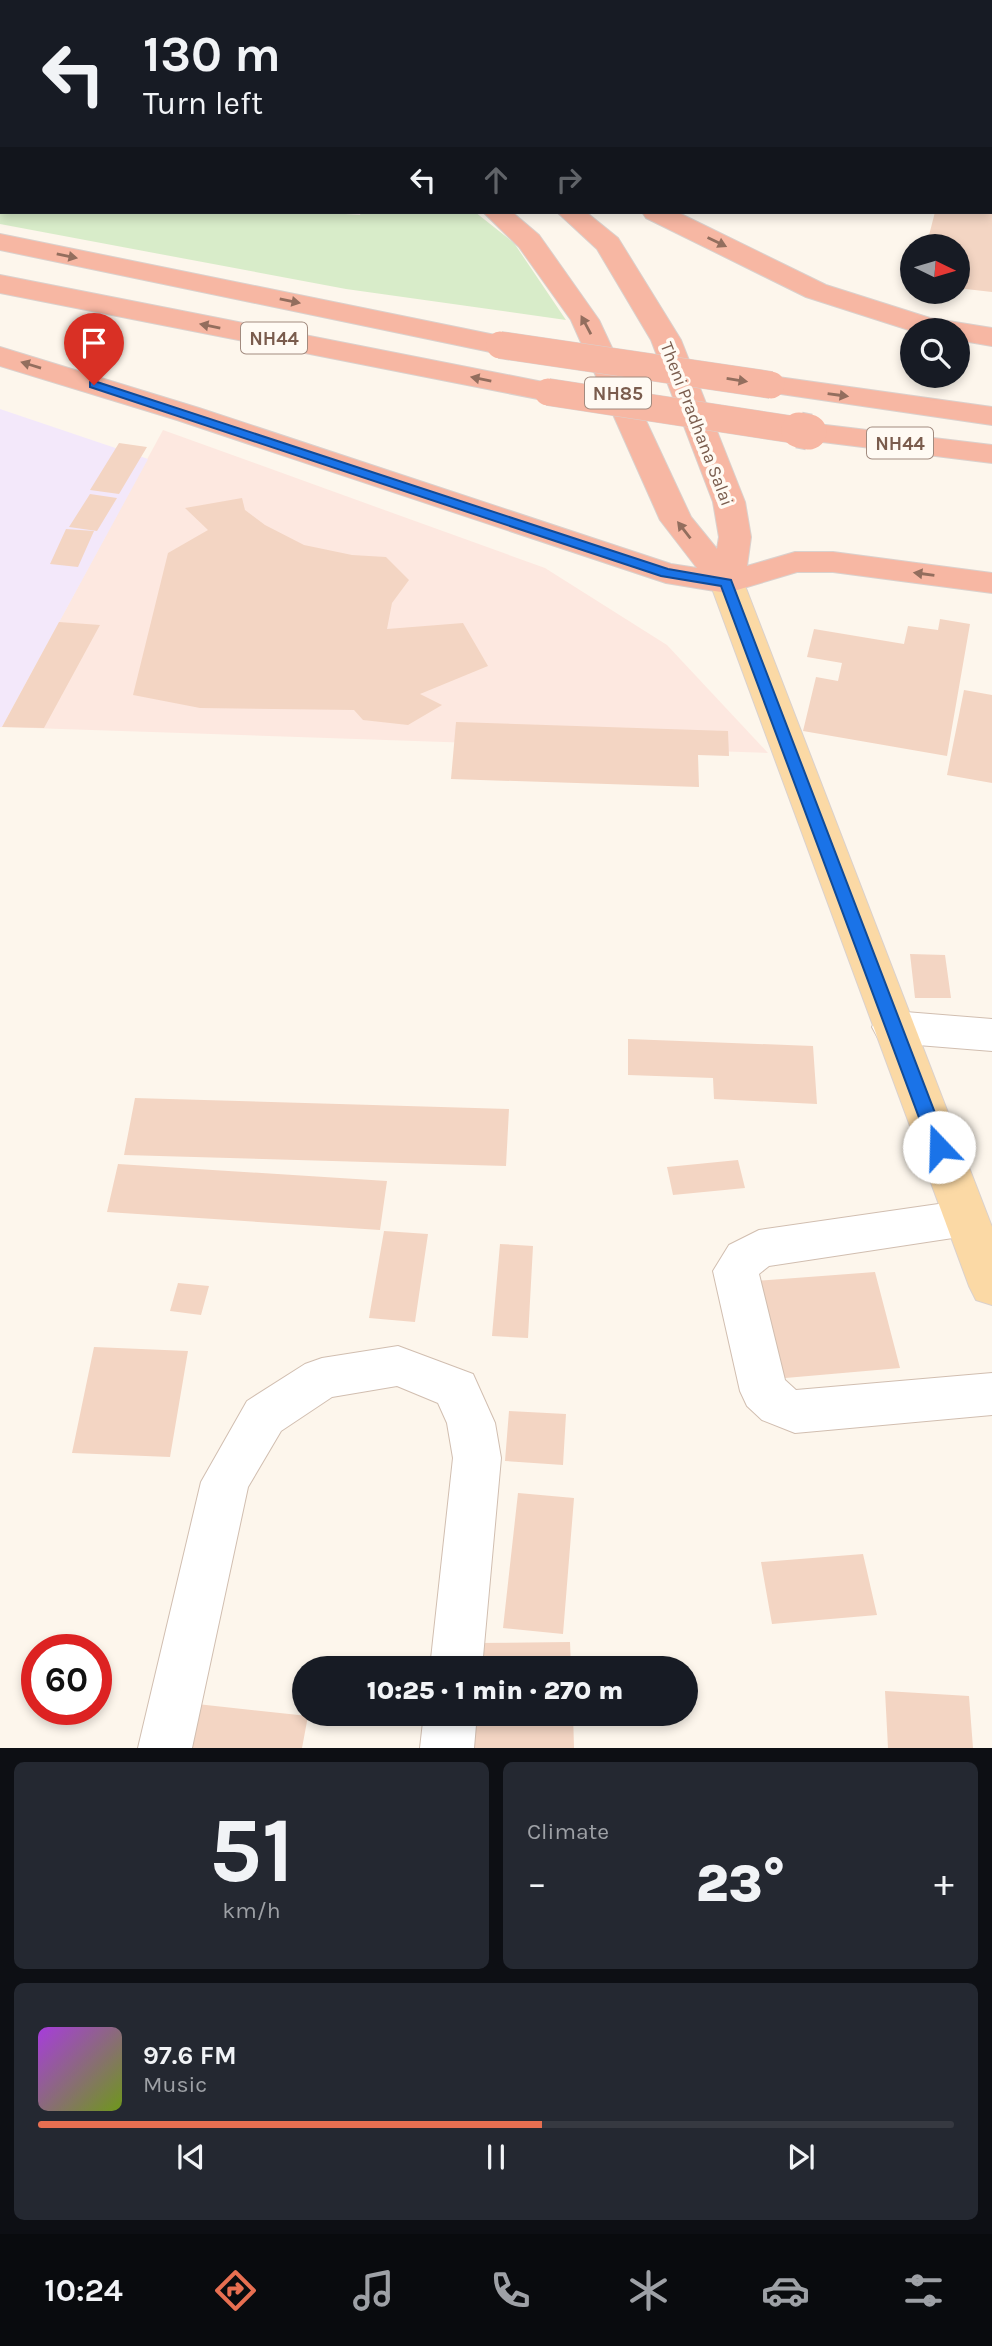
<!DOCTYPE html>
<html lang="en">
<head>
<meta charset="utf-8">
<style>
	body { margin:0; font-family:Karla,sans-serif; background:#242831; color:#f1f3f6; height:100vh; display:flex; flex-direction:column; font-size:26px; white-space:nowrap }
	* { box-sizing:border-box; margin:0 }
	p { font-size:23px; color:#9ea1a6 }
	.icon { flex:none; width:38px; height:38px; fill:none; stroke:currentColor; stroke-width:2; stroke-linecap:round; stroke-linejoin:round }
	.map { position:relative; height:1748px; overflow:hidden }
	.sheet { display:flex; flex-direction:column; gap:14px; padding:14px; background:#0d0f14; flex:1 }
	.sheet>* { flex:none }
	.guide { position:absolute; left:0px; top:0px; width:992px; height:214px; box-shadow:0 4px 10px #0003; background:#171b24; color:#f1f3f6; overflow:hidden }
	.needle { width:46px; rotate:95deg }
	.buttons { position:absolute; left:900px; top:234px; display:grid; gap:14px }
	.buttons a { display:grid; place-items:center; width:70px; height:70px; border-radius:50%; background:#171b24; box-shadow:0 4px 10px #0003; font-size:35px }
	.speed { position:absolute; left:21px; top:1634px; display:flex; gap:14px; font-size:35px; font-weight:700; text-align:center }
	.speed>* { display:grid; place-content:center; width:91px; height:91px; border-radius:50%; background:#171b24; box-shadow:0 4px 10px #0003; line-height:1 }
	.speed .limit { border:10px solid #d22; background:#fff; color:#111 }
	.pin { position:absolute; display:grid; place-items:center; width:60px; height:60px; color:#fff; margin:-72px -30px; border-radius:50% 50% 50% 0; rotate:-45deg; box-shadow:0 0 7px #0007 }
	.pin .icon { rotate:45deg }
	.me { position:absolute; width:77px; margin:-38px; rotate:339deg; stroke-linejoin:round; filter:drop-shadow(0 0 5px #0008) }
	.turn { display:flex; align-items:center; gap:24px; height:147px; padding:0 28px; font-size:32px }
	.turn .icon { width:91px; height:91px; stroke-width:2.5 }
	.turn b { display:block; font-size:49px; line-height:60px }
	.lanes { display:flex; align-items:center; height:66px; padding:0 28px; background:#0003; justify-content:center; gap:35px; direction:ltr }
	.lanes .off { opacity:.35 }
	.big { font-size:52px; font-weight:800; line-height:1.1 }
	.sheet .widget { flex:1; display:flex; flex-direction:column; justify-content:center; gap:10px; min-width:0; padding:0 24px; border-radius:10px; background:#242831 }
	.sheet .dial { align-items:center; gap:0 }
	.dial b { font-size:91px; line-height:1 }
	.song { display:flex; align-items:center; gap:21px }
	.cover { width:84px; height:84px; border-radius:10px; background:linear-gradient(135deg,hsl(280 70% 55%),hsl(80 70% 35%)) }
	.played { height:7px; border-radius:4px; background:linear-gradient(90deg,#e76f51 55%,#363941 55%) }
	.keys { display:flex; justify-content:space-around; direction:ltr }
	.heat { display:flex; justify-content:space-between; align-items:center; font-size:38px; direction:ltr }
	.sheet .tiles { flex:1; display:grid; gap:14px; grid-template-columns:1fr 1fr }
	.widget:last-child { grid-column:span 2 }
	.trip { position:absolute; left:292px; top:1656px; width:406px; height:70px; border-radius:35px; background:#171b24; box-shadow:0 4px 10px #0003; font-weight:800; line-height:70px; text-align:center }
	.tab-bar { display:flex; height:112px; justify-content:space-around; align-items:center; background:#090b0e; color:#9ea1a6 }
	.tab-bar .icon { width:49px; height:49px }
	.tab-bar .on { color:#e76f51 }
	.tab-bar b { font-size:32px; color:#f1f3f6 }
	.map>svg:first-child { display:block }
</style>
</head>
<body>
<div class="map">
<svg width="992" height="1748" viewBox="0 0 992 1748">
	<rect width="100%" height="100%" fill="#fdf6ec"/>
	<path fill="#fde8e0" d="M163,430L545,568L667,645L768,753L2,727Z"/>
	<path fill="#f3e8fa" d="M0,409L148,459L2,727H0Z"/>
	<path fill="#d8ecc9" d="M0,164L2,212H315L360,215L361,212H475L514,243L566,320L346,289L0,224Z"/>
	<g fill="none" stroke-linecap="round" stroke-linejoin="round">
		<path fill="#bfe3e8" fill-rule="evenodd" d="M0,0H29L31,2H2V5Z
			M797,0H825L826,2H798Z"/>
	</g>
	<path fill="#f3d5c3" d="M935,212H992V292L957,288V247H926Z
		M119,443L147,447L119,494L90,490Z
		M90,494L117,498L97,531L69,527Z
		M242,498L245,510L265,525L304,545L352,555L386,557L409,580L392,603L387,629L463,623L488,666L420,694L442,705L408,725L363,720L354,710L200,708L133,695L168,553L208,530L185,508Z
		M66,529L94,531L78,567L50,564Z
		M940,619L970,624L947,756L803,731L816,677L838,681L842,663L807,657L814,629L904,644L908,626L938,630Z
		M59,622L100,625L44,728L2,727Z
		M964,690L992,695V783L947,775Z
		M456,722L728,731L729,756L698,755L699,787L451,779Z
		M910,954L945,955L951,998H915Z
		M628,1039L813,1046L817,1104L714,1099L713,1078L628,1075Z
		M135,1098L509,1109L506,1166L124,1155Z
		M738,1160L745,1188L673,1195L667,1167Z
		M118,1164L387,1181L380,1230L107,1212Z
		M384,1231L428,1234L415,1322L369,1318Z
		M500,1244L533,1246L528,1338L492,1336Z
		M875,1272L900,1368L774,1379L754,1281Z
		M178,1283L209,1286L201,1315L170,1311Z
		M94,1347L188,1351L170,1457L72,1453Z
		M509,1411L566,1414L563,1465L505,1461Z
		M518,1493L574,1498L563,1634L503,1628Z
		M863,1554L877,1615L772,1624L761,1562Z
		M570,1642L571,1668H474V1643Z
		M885,1691L969,1696L973,1748H888Z
		M197,1704L308,1716L302,1748H188Z
		M475,1713H573L574,1748H475Z"/>
	<g fill="none" stroke-linecap="round" stroke-linejoin="round">
		<defs>
			<path id="minor" d="M912,0H936V2H912Z
				M990,47H992V62H990Z
				M893,1011L992,1019V1051L893,1043L878,1038L872,1027L878,1016Z
				M966,1200L982,1205L988,1218L982,1231L966,1236L769,1266L759,1274L785,1380L796,1390L992,1373V1415L795,1433L762,1420L747,1406L740,1391L713,1271L729,1245L759,1230Z
				M398,1346L473,1374L495,1423L501,1458L482,1668H430L453,1458L447,1423L438,1403L397,1386L332,1397L281,1431L248,1487L192,1748H138L201,1482L247,1401L305,1364L322,1358Z
				M424,1713H477L474,1748H420Z"/>
			<path id="major" d="M727,573L739,576L744,583L992,1227V1305L976,1300L969,1286L710,583L715,576Z"/>
			<path id="highway" d="M0,53H2V67H0Z
				M0,149H2V165H0Z
				M483,212H512L539,235L599,320L691,517L717,549L719,537L713,502L651,340L597,249L557,212H586L618,238L681,340L745,502L751,537L747,566L795,552H833L992,573V593L833,572H797L727,593L666,583L177,420L0,366V347L199,408L671,564L697,568L660,520L571,320L519,247Z
				M642,212H677L826,285L930,318L992,328V346L957,340V331H912L806,297L646,218Z
				M0,234L500,336L510,339L515,345L510,351L500,354L0,250Z
				M0,275L548,383L559,386L563,392L559,398L548,401L0,293Z
				M771,376L992,407V425L760,391L756,385L760,379Z
				M809,423L992,445V463L798,439L794,432L798,425Z"/>
		</defs>
		<use href="#minor" stroke="#d1beb0" stroke-width="2"/>
		<use href="#major" stroke="#dad1cd" stroke-width="2"/>
		<use href="#highway" stroke="#dad1cd" stroke-width="2"/>
		<use href="#minor" fill="#fff" fill-rule="evenodd"/>
		<use href="#major" fill="#fbd9a5" fill-rule="evenodd"/>
		<use href="#highway" fill="#f7b7a3" fill-rule="evenodd"/>
		<defs>
			<path id="highway-bridge-far1" d="M500,345L771,385
				M548,392L809,432"/>
			<path id="highway-bridge" d="M799,430L809,432"/>
		</defs>
		<use href="#highway-bridge-far1" stroke="#dad1cd" stroke-width="28" stroke-linecap="butt"/>
		<use href="#highway-bridge" stroke="#dad1cd" stroke-width="37" stroke-linecap="butt"/>
		<use href="#highway-bridge-far1" stroke="#f7b7a3" stroke-width="27"/>
		<use href="#highway-bridge" stroke="#f7b7a3" stroke-width="35"/>
	</g>
	<defs><path id="oneway-solid" d="M-6-.8H1V-3.2L6.5 0L1 3.2V.8H-6Z" transform="scale(1.75)"/></defs>
	<g fill="#936e5e">
		<use href="#oneway-solid" transform="translate(717 242) rotate(26)"/>
		<use href="#oneway-solid" transform="translate(67 256) rotate(12)"/>
		<use href="#oneway-solid" transform="translate(290 301) rotate(12)"/>
		<use href="#oneway-solid" transform="translate(586 325) rotate(-118)"/>
		<use href="#oneway-solid" transform="translate(210 326) rotate(-169)"/>
		<use href="#oneway-solid" transform="translate(31 365) rotate(-163)"/>
		<use href="#oneway-solid" transform="translate(481 379) rotate(-169)"/>
		<use href="#oneway-solid" transform="translate(737 380) rotate(9)"/>
		<use href="#oneway-solid" transform="translate(838 395) rotate(8)"/>
		<use href="#oneway-solid" transform="translate(684 530) rotate(-128)"/>
		<use href="#oneway-solid" transform="translate(924 574) rotate(-172)"/>
	</g>
	<path fill="#1a73e8" stroke="#114b97" stroke-width="2" d="M94,381L668,569L731,580L948,1147L945,1152H933L930,1147L721,586L661,576L90,387V382Z"/>
	<g text-anchor="middle" stroke-width="7" stroke-linejoin="round" paint-order="stroke">
		<g font-size="18" fill="#7a5c4d" stroke="#fffaf3">
			<text transform="translate(697 424) rotate(69)" y="6">Theni Pradhana Salai</text>
		</g>
		<g fill="#fffaf3" stroke="#a28b7f" stroke-width="2">
			<rect x="241" y="322.5" width="66" height="31" rx="5"/>
			<rect x="585" y="377.5" width="66" height="31" rx="5"/>
			<rect x="867" y="427.5" width="66" height="31" rx="5"/>
		</g>
		<g font-size="19" font-weight="bold" fill="#7a5c4d">
			<text x="274" y="345">NH44</text>
			<text x="618" y="400">NH85</text>
			<text x="900" y="450">NH44</text>
		</g>
	</g>
</svg>
<div class="buttons">
<a><svg class="needle" viewBox="-14 -14 28 28"><path d="M0-13l5 13h-10z" fill="#e53935"/><path d="M0 13l5-13h-10z" fill="#9ea1a6"/></svg></a>
<a><svg class="icon" aria-label="search" viewBox="0 0 24 24"><circle cx="10" cy="10" r="6"/><path d="M15 15l6 6"/></svg></a>
</div>
<div class="speed"><div class="limit">60</div></div>
<div class="pin" style="left:94px;top:385px;background:#d93025"><svg class="icon" aria-label="arrive" viewBox="0 0 24 24"><path d="M6 21V4h12l-3 4 3 4H6"/></svg></div>
<svg class="me" style="left:939px;top:1147px" viewBox="-20 -20 40 40"><circle r="19" fill="#fff"/><path d="M0-13L10 11 0 6-10 11z" fill="#1a73e8"/></svg>
<div class="trip">10:25 · 1 min · 270 m</div>
<div class="guide">
<div class="turn"><svg class="icon" aria-label="left" viewBox="0 0 24 24"><path d="M17 20v-9H6M10 6l-5 5 5 5"/></svg><div><b>130 m</b>Turn left</div></div>
<div class="lanes"><svg class="icon" aria-label="left" viewBox="0 0 24 24"><path d="M17 20v-9H6M10 6l-5 5 5 5"/></svg><svg class="icon off" aria-label="ahead" viewBox="0 0 24 24"><path d="M12 20V5M6 11l6-6 6 6"/></svg><svg class="icon off" aria-label="right" viewBox="0 0 24 24"><path d="M7 20v-9h11M14 6l5 5-5 5"/></svg></div>
</div>
</div>
<section class="sheet">
<div class="tiles">
<div class="widget dial"><b>51</b><p>km/h</p></div>
<div class="widget"><p>Climate</p>
<div class="heat"><a>−</a><b class="big">23°</b><a>+</a></div>
</div>
<div class="widget">
<div class="song"><i class="cover"></i><div><b>97.6 FM</b><p>Music</p></div></div>
<div class="played"></div>
<div class="keys"><svg class="icon" aria-label="previous" viewBox="0 0 24 24"><path d="M18 5L8 12l10 7zM5 5v14"/></svg><svg class="icon" aria-label="pause" viewBox="0 0 24 24"><path d="M8 5v14M16 5v14"/></svg><svg class="icon" aria-label="next" viewBox="0 0 24 24"><path d="M6 5l10 7-10 7zM19 5v14"/></svg></div>
</div>
</div>
</section>
<nav class="tab-bar">
<b>10:24</b>
<svg class="icon on" aria-label="directions" viewBox="0 0 24 24"><path d="M12 3l9 9-9 9-9-9zM9 14v-3h6M13 9l2 2-2 2"/></svg>
<svg class="icon" aria-label="music" viewBox="0 0 24 24"><path d="M9 18V5l10-2v13"/><circle cx="6" cy="18" r="3"/><circle cx="16" cy="16" r="3"/></svg>
<svg class="icon" aria-label="phone" viewBox="0 0 24 24"><path d="M5 4h4l2 5-3 2q2 4 5 5l2-3 5 2v4C11 20 4 13 5 4z"/></svg>
<svg class="icon" aria-label="climate" viewBox="0 0 24 24"><path d="M12 3v18M4 7l16 10M4 17L20 7"/></svg>
<svg class="icon" aria-label="car" viewBox="0 0 24 24"><path d="M5 17H2v-5l4-1 3-4h7l3 4 3 1v5h-3M9 17h6M6 11h13"/><circle cx="7" cy="17" r="2"/><circle cx="17" cy="17" r="2"/></svg>
<svg class="icon" aria-label="filters" viewBox="0 0 24 24"><path d="M4 7h16M4 17h16"/><circle cx="9" cy="7" r="2"/><circle cx="15" cy="17" r="2"/></svg>
</nav>
</body>
</html>
